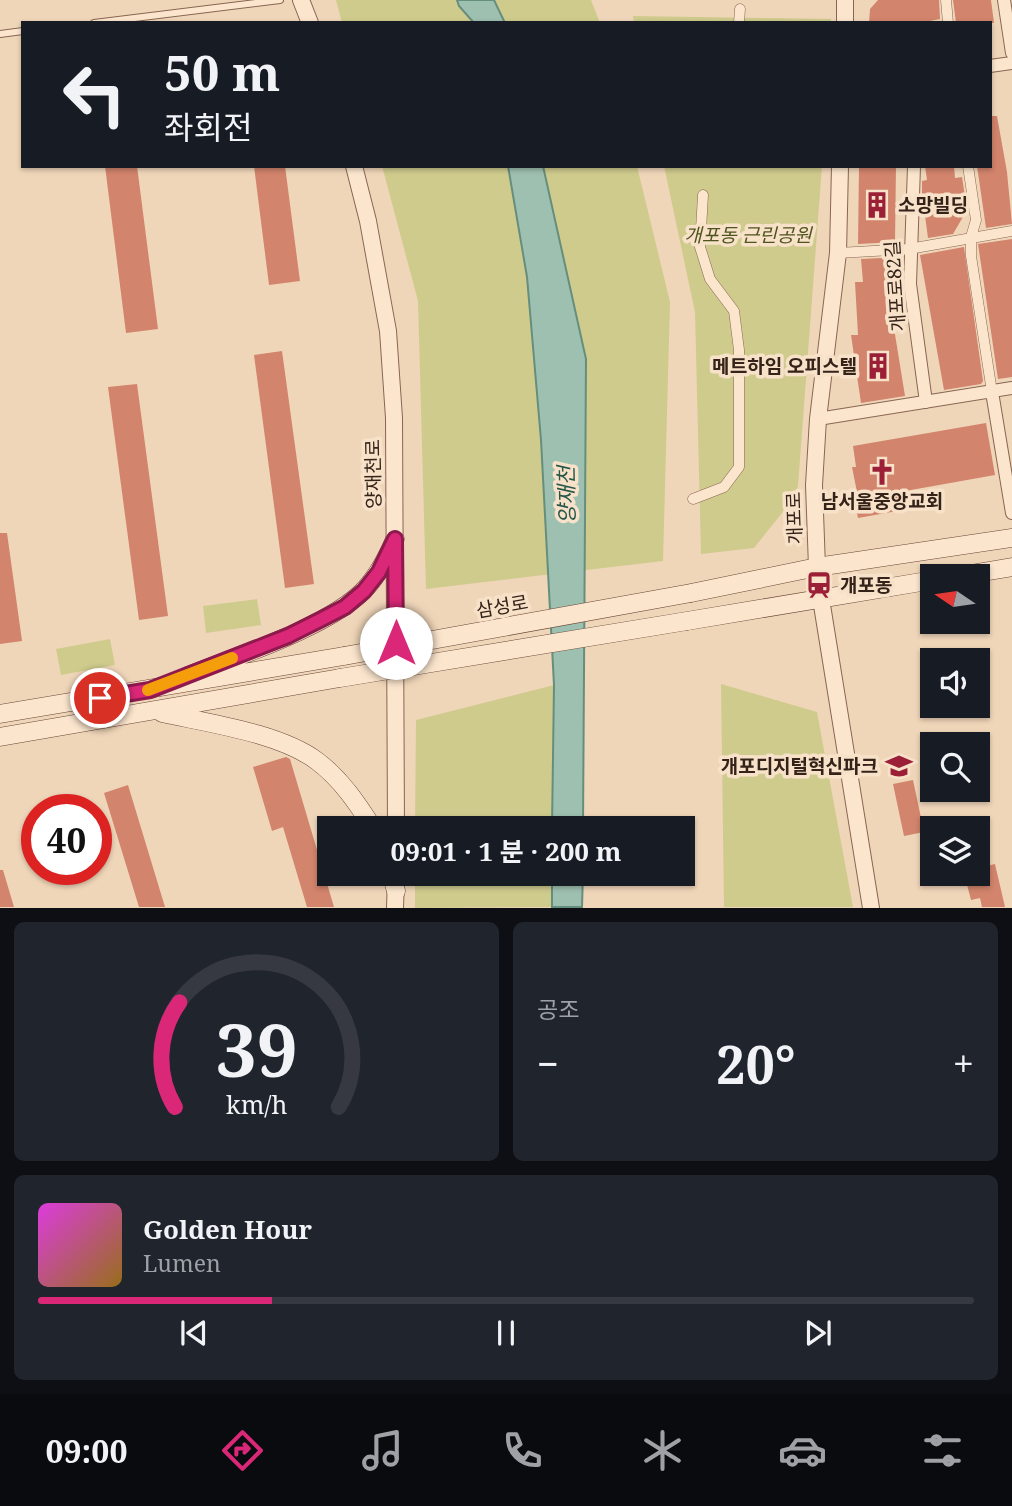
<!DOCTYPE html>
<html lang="ko">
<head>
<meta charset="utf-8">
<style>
	body { margin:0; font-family:"Noto Serif","Noto Sans KR",serif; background:#20242c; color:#f1f3f6; height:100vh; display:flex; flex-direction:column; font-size:26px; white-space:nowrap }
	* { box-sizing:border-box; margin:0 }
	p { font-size:23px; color:#9ea1a6 }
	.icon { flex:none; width:38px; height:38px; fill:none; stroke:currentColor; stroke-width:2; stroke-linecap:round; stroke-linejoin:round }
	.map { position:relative; height:908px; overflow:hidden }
	.drawer { display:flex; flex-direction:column; gap:14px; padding:14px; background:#0d0f14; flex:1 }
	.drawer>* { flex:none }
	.hud { position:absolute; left:21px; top:21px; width:971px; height:147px; border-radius:0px; box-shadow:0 2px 5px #0004; background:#171b24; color:#f1f3f6; overflow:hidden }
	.needle { width:46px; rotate:283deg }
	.buttons { position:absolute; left:920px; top:564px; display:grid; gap:14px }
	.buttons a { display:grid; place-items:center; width:70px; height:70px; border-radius:0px; background:#171b24; box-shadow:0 2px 5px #0004; font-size:35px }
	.speed { position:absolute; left:21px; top:794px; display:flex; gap:14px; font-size:35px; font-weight:700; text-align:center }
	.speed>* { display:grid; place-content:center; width:91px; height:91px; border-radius:50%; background:#171b24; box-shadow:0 2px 5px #0004; line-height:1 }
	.speed .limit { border:10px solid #d22; background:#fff; color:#111 }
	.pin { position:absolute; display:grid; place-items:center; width:60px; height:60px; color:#fff; margin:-30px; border:4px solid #fff; border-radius:50%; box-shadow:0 2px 7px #0007 }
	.me { position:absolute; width:77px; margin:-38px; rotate:0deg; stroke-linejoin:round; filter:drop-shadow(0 0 5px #0008) }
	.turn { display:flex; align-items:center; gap:24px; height:147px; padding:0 28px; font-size:32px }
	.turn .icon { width:91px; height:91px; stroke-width:2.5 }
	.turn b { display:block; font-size:49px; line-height:60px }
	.big { font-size:52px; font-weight:700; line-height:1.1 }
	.drawer .card { flex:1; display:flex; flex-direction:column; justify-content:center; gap:10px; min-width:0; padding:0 24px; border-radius:10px; background:#20242c }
	.drawer .dial { align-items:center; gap:0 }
	.dial svg { height:182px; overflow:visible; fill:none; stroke:#363941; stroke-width:7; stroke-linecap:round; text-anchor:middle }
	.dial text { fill:#f1f3f6; stroke:none }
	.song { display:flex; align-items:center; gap:21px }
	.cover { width:84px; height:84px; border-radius:10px; background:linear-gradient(135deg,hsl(300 70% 55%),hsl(40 70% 35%)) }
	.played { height:7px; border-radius:4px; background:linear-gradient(90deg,#db2777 25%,#363941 25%) }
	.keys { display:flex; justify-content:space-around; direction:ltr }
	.heat { display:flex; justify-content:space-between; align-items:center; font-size:38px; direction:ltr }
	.drawer .tiles { flex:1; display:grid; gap:14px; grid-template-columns:1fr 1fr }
	.card:last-child { grid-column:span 2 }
	.trip { position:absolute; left:317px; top:816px; width:378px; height:70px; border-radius:0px; background:#171b24; box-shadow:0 2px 5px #0004; font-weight:700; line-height:70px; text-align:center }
	.menu { display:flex; height:112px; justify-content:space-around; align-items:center; background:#090b0e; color:#9ea1a6 }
	.menu .icon { width:49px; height:49px }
	.menu .current { color:#db2777 }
	.menu b { font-size:32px; color:#f1f3f6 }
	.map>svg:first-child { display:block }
</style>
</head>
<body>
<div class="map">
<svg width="1012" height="908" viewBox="0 0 1012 908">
	<rect width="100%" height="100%" fill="#f0d6b9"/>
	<path fill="#cfcb8d" d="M336,0H591L600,23H342Z
		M633,16L831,19V23H634Z
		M382,166H637L670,302L663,561L426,589L418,301Z
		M664,166H822L798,486L794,498L754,548L701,554L695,312Z
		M257,599L261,625L206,633L203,606Z
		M110,639L115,665L61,675L56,649Z
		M721,684L817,712L853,907H724Z
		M554,685L552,828H415L416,720Z
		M415,873H552V907L415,908Z"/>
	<path fill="#9ec0b0" stroke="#668e7d" stroke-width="2" d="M457,0H494L505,23H474L459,6Z
		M508,166H543L586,359L583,828H552L554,685L541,440L527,277Z
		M552,873H583L582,907H552Z"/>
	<path fill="#d2846c" d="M878,0H939L940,19L920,23H869L870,9Z
		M953,0H991L994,23H956Z
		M990,116H997L1007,172L1012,224L986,228L977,166H990Z
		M105,166H137L158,329L126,333Z
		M254,166H285L300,281L269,285Z
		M859,166H896L895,242L858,244Z
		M925,166H954L955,178L962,177L967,210L953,234L928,238L922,193V181L927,180Z
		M1012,239V377L998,379L978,244Z
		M964,247L983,381L981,384L944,390L920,255Z
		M902,257L901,282H896L899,322H893L905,396L861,403L851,335H858L855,282H863L861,259Z
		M282,351L314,584L285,588L254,355Z
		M137,384L168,616L139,620L108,387Z
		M986,423L995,475L911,490L914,508L858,518L853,493L857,492L852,467H856L853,446Z
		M0,533H7L22,641L0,644Z
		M286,757L290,759L334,907H307L283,827L272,831L253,767Z
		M913,780L924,832L904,836L893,784Z
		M128,785L165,907H139L104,793Z
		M995,864L1005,907H982L980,898L971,900L964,873H978V868Z
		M0,870H3L14,907H0Z"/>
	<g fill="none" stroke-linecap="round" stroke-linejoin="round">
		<defs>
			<path id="service" d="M94,23L280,0
				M0,34L23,31"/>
			<path id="pedestrian" d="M946,0L948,23
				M739,23L740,9
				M968,166L976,220L971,237V256L992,392
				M838,253L909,249L1012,231
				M693,499L724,487L739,467V350L734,311L710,279L700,247L703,195"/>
			<path id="minor" d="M1004,0L1012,53
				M990,66L1012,63
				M914,166L910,284L926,402
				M992,392L1012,513
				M818,419L1012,388"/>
			<path id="tertiary" d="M301,0L310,23
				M845,23V0
				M354,166L368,221L388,331L394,418L396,828
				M840,166L838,253L818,419L814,485L817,567L821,599L871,908
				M395,908L396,878"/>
			<path id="secondary" d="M959,576L1012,567
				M691,593L817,567L1012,538
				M687,621L933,580
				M187,676C235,657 331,626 365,589C379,574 387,558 395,539
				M162,713C207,723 280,733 317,761C341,779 357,803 373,828
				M0,714L344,656
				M0,737L340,678
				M391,873L396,891"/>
		</defs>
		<use href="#service" stroke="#886653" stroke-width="8"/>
		<use href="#pedestrian" stroke="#886653" stroke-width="11"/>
		<use href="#minor" stroke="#886653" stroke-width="14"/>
		<use href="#tertiary" stroke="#886653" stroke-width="18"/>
		<use href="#secondary" stroke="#694737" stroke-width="19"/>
		<use href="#service" stroke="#fbe5cd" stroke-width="6"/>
		<use href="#pedestrian" stroke="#fbe5cd" stroke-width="10"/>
		<use href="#minor" stroke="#fbe5cd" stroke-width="12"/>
		<use href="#tertiary" stroke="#fbe5cd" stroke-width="16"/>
		<use href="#secondary" stroke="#fbe5cd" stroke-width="18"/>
		<defs>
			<path id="secondary-bridge" d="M344,656L691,593
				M340,678L687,621"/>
		</defs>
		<use href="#secondary-bridge" stroke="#694737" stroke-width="19" stroke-linecap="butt"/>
		<use href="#secondary-bridge" stroke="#fbe5cd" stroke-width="18"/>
	</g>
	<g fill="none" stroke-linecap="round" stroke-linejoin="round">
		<defs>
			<path id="route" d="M100,698L150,690L288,636L320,620L345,607L364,591L379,572L395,539L396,643"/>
		</defs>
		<use href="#route" stroke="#8e194d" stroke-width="18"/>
		<use href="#route" stroke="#db2777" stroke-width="12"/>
		<path stroke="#f59e0b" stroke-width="12" d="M148,690L232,658"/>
	</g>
	<defs>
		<symbol id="building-bare" viewBox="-9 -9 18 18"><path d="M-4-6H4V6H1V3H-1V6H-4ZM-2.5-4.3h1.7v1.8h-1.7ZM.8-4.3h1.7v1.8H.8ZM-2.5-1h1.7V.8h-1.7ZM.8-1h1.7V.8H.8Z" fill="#9b1f36" stroke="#f7e2c9" stroke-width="2.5" paint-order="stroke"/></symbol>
		<symbol id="church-bare" viewBox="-9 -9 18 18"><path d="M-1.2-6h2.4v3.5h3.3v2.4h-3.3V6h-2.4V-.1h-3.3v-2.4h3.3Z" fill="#9b1f36" stroke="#f7e2c9" stroke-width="2.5" paint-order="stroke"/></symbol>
		<symbol id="station-bare" viewBox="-9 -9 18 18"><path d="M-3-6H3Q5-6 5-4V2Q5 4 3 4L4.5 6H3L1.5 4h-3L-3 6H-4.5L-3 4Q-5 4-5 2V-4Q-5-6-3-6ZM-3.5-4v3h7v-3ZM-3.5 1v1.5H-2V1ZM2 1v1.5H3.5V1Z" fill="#9b1f36" stroke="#f7e2c9" stroke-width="2.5" paint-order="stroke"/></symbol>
		<symbol id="school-bare" viewBox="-9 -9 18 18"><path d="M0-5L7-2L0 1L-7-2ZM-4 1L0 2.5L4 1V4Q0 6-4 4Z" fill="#9b1f36" stroke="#f7e2c9" stroke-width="2.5" paint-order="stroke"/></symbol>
	</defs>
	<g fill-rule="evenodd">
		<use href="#building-bare" x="858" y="186" width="38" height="38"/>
		<use href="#building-bare" x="859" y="347" width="38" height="38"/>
		<use href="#church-bare" x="863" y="453" width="38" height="38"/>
		<use href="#station-bare" x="800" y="566" width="38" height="38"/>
		<use href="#school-bare" x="880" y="747" width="38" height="38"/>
	</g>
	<g text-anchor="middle" stroke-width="7" stroke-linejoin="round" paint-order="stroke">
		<g font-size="19" font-weight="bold" fill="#352219" stroke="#f7e2c9" text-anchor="start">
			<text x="898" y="212">소망빌딩</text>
			<text x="857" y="373" text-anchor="end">메트하임 오피스텔</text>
			<text x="882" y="508" text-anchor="middle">남서울중앙교회</text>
			<text x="840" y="592">개포동</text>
			<text x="878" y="773" text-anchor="end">개포디지털혁신파크</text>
		</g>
		<g font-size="19" font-style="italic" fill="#4f531e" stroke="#f7e2c9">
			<text x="748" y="242">개포동 근린공원</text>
		</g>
		<g font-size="19" fill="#352219" stroke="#f7e2c9">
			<text transform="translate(895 286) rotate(-94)" y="7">개포로82길</text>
			<text transform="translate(373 474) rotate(-91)" y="7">양재천로</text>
			<text transform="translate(794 518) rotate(-92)" y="7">개포로</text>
			<text transform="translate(502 606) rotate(-10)" y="7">삼성로</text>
		</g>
		<g font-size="21" font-style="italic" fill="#27574b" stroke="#f7e2c9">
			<text transform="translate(567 495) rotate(-91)" y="7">양재천</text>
		</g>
	</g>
</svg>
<div class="buttons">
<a><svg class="needle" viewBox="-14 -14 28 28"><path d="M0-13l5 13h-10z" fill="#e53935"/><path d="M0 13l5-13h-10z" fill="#9ea1a6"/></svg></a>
<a><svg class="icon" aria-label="sound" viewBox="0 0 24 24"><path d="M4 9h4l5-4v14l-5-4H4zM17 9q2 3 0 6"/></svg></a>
<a><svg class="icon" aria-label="search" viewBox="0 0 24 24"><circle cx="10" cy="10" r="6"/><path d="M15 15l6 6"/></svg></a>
<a><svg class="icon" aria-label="layers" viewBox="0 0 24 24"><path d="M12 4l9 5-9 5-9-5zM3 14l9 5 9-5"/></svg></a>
</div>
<div class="speed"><div class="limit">40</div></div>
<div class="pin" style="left:100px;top:698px;background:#d93025"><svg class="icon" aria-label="arrive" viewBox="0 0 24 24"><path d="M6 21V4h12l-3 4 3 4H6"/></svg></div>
<svg class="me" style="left:396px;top:643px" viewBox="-20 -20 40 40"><circle r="19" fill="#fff"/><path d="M0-13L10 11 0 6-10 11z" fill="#db2777"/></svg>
<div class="trip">09:01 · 1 분 · 200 m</div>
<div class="hud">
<div class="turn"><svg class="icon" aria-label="left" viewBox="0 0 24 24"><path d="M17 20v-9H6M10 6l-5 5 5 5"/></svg><div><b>50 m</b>좌회전</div></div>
</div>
</div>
<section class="drawer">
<div class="tiles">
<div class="card dial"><svg viewBox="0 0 100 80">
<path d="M14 69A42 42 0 1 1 86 69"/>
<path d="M14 69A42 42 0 0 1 16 23" stroke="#db2777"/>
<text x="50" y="56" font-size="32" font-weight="700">39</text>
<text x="50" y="72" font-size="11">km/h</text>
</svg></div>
<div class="card"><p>공조</p>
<div class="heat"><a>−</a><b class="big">20°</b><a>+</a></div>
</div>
<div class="card">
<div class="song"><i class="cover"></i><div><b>Golden Hour</b><p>Lumen</p></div></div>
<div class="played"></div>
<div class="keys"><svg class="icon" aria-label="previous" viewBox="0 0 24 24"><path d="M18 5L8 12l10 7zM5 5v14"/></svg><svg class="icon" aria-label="pause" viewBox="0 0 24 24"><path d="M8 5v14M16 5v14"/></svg><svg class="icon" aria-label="next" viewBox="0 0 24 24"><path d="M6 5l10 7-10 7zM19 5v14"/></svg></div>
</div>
</div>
</section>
<nav class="menu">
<b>09:00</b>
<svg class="icon current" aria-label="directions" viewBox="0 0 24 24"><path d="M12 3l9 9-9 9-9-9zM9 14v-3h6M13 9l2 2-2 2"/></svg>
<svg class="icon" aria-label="music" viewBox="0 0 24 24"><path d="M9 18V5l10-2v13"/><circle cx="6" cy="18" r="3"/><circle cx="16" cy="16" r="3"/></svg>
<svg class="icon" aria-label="phone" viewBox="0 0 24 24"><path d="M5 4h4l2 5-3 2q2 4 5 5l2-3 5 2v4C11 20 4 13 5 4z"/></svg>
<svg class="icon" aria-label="climate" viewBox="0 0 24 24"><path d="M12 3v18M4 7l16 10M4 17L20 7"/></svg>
<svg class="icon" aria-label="car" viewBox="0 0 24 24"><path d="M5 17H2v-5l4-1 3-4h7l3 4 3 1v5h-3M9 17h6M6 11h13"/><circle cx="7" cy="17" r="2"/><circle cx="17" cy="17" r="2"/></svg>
<svg class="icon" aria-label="filters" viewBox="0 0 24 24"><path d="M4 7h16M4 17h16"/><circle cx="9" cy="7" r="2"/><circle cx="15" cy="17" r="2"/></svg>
</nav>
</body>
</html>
